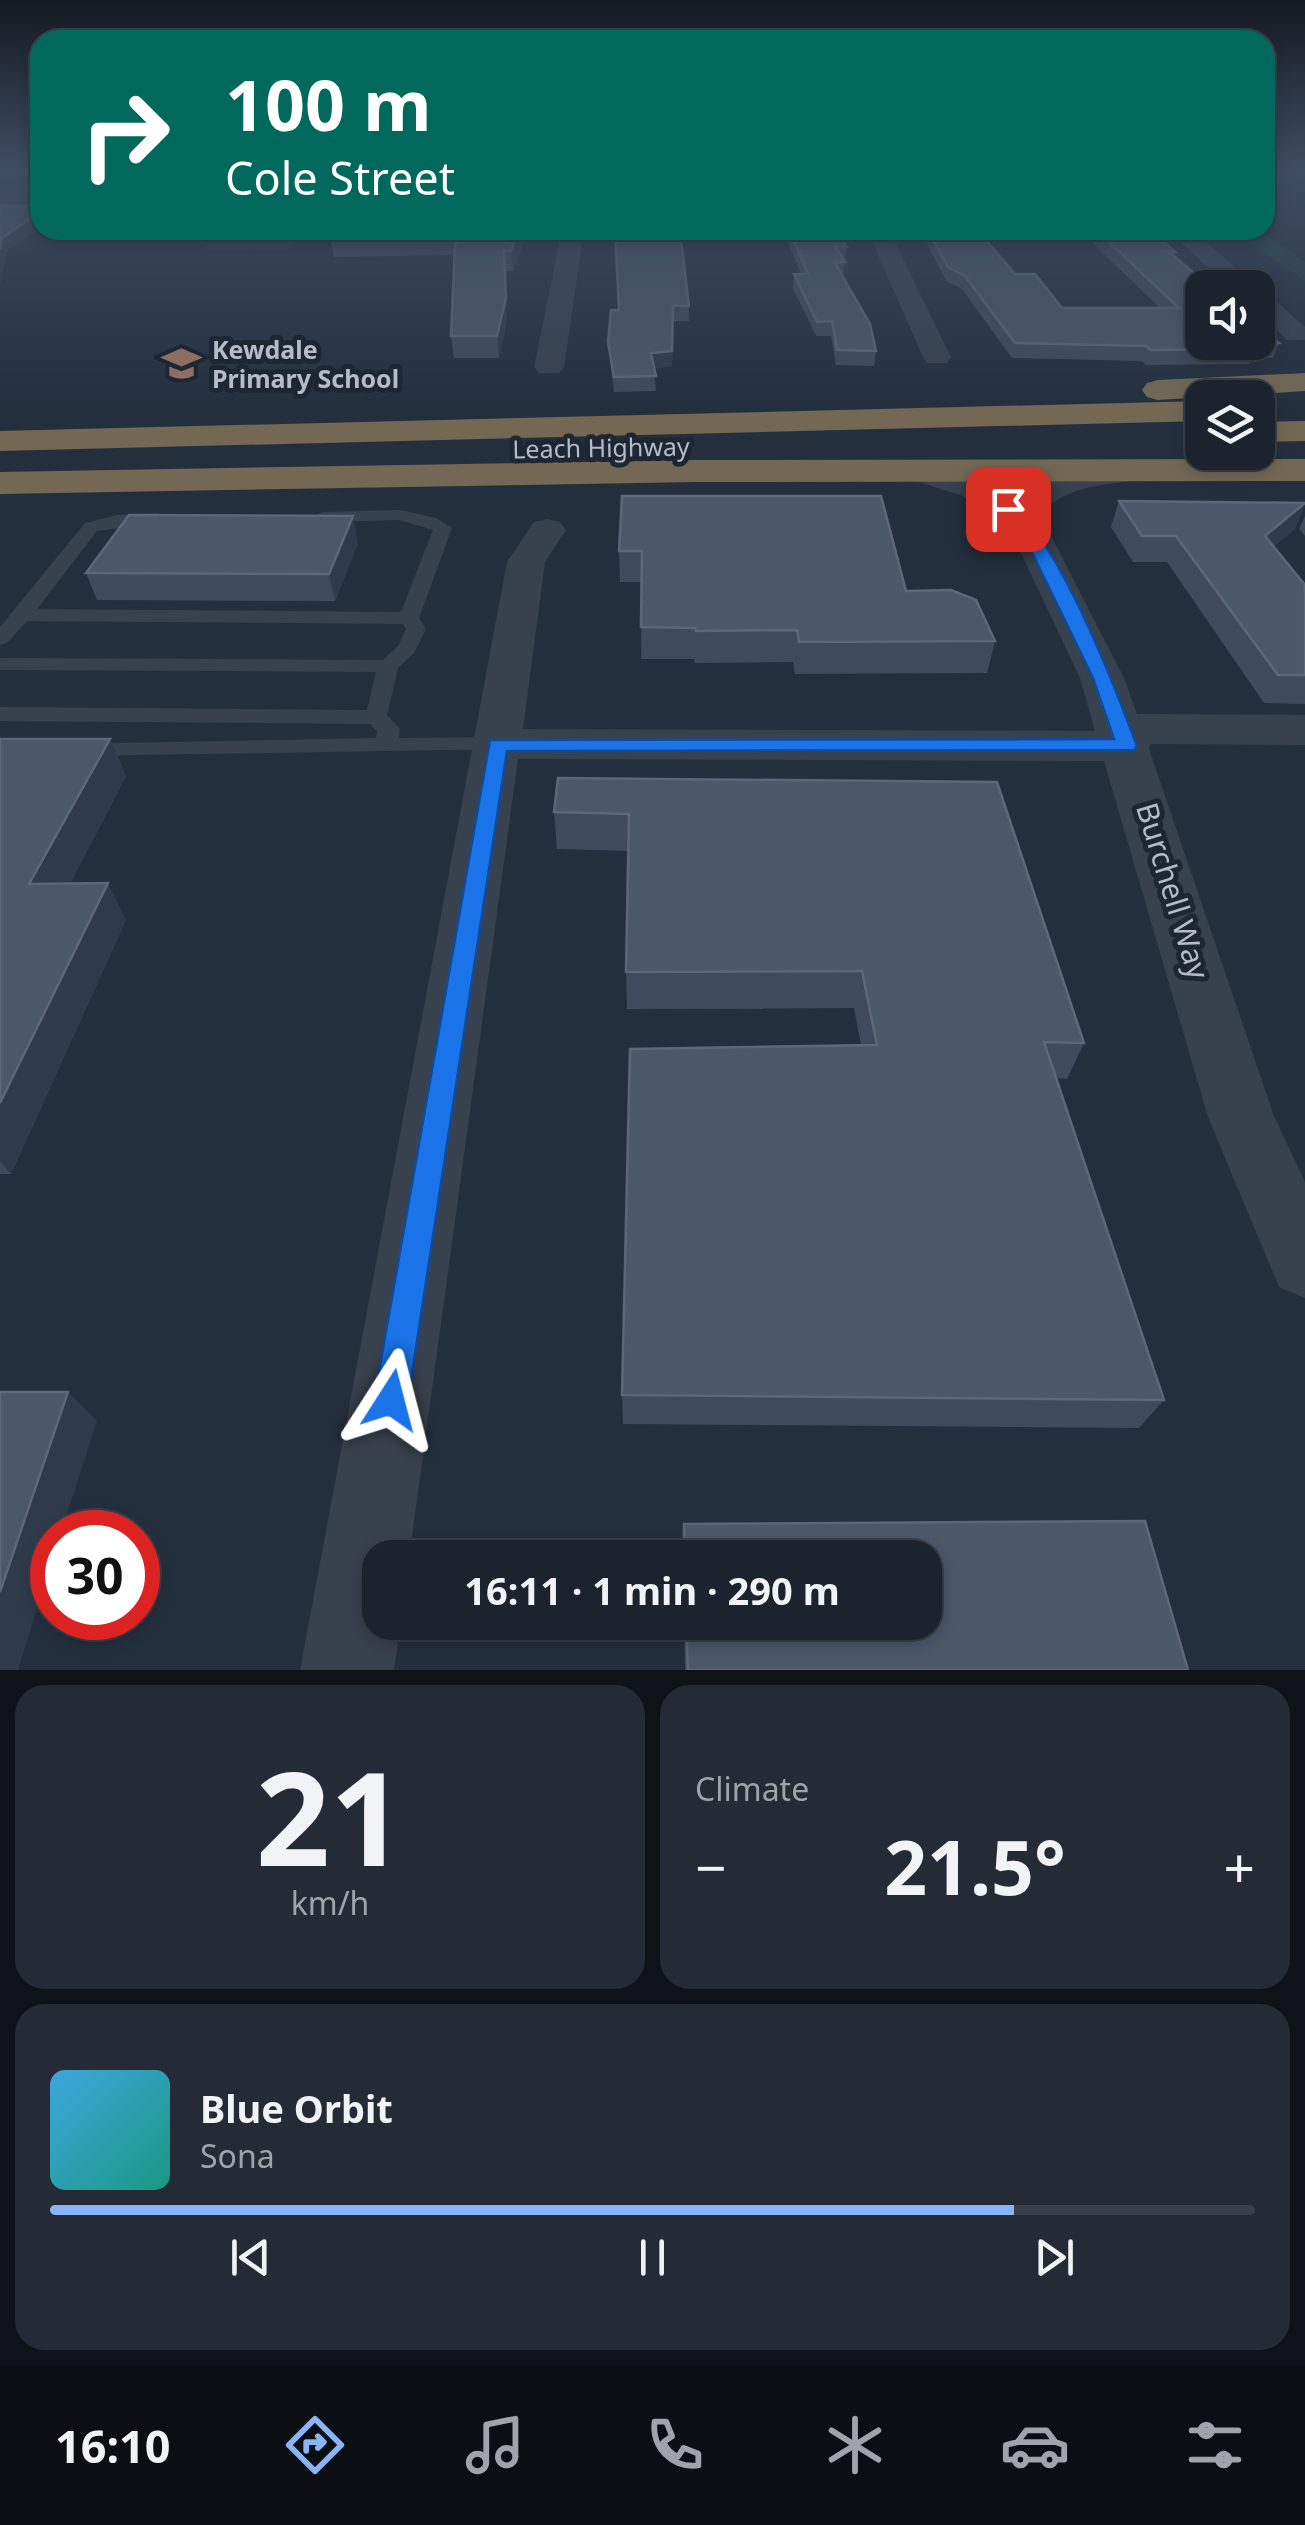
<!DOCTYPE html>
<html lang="en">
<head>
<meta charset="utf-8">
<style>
	body { margin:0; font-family:"Noto Sans",sans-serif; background:#242b36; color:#f1f3f6; height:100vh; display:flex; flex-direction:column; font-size:38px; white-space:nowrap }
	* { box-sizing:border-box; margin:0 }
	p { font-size:32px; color:#a0a4aa }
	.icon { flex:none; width:55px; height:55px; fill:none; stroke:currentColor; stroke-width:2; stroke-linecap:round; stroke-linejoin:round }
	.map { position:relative; height:1670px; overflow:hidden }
	.side { display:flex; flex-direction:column; gap:15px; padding:15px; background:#0f1319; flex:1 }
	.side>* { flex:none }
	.banner { position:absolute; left:30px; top:30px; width:1245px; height:210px; border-radius:30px; box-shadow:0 5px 15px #0003,0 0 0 2px #39404a; background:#00695c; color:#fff; overflow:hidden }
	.controls { position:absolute; left:1185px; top:270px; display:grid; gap:20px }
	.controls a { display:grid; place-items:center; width:90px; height:90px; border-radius:20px; background:#1b232e; box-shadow:0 5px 15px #0003,0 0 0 2px #39404a; font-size:50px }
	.speed { position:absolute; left:30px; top:1510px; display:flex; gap:20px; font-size:50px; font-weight:700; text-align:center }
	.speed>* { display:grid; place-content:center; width:130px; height:130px; border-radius:50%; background:#1b232e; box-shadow:0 5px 15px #0003,0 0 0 2px #39404a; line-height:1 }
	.speed .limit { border:15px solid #d22; background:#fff; color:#111 }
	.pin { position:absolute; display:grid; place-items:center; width:85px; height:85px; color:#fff; margin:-42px; border-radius:20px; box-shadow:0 5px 15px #0006 }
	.me { position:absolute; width:110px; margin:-55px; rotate:9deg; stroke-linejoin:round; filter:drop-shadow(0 0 8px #0008) }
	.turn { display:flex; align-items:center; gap:35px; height:210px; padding:0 30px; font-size:45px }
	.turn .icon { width:130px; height:130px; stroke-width:2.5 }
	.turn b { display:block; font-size:70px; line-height:85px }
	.big { font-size:75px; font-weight:700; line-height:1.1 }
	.side .card { flex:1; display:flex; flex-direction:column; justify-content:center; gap:15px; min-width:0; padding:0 35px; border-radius:30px; background:#242b36 }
	.side .dial { align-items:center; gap:0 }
	.dial b { font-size:130px; line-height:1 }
	.song { display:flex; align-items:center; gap:30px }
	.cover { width:120px; height:120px; border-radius:15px; background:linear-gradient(135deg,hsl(200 70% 55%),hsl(170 70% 35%)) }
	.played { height:10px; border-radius:5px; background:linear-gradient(90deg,#8ab4f8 80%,#39404a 80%) }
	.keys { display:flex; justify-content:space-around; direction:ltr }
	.heat { display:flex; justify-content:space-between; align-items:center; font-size:55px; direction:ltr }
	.side .tiles { flex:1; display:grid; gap:15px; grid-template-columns:1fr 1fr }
	.card:last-child { grid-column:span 2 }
	.trip { position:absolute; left:362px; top:1540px; width:580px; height:100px; border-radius:30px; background:#1b232e; box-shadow:0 5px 15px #0003,0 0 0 2px #39404a; font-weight:700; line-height:100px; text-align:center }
	.dock { display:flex; height:160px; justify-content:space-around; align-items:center; background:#0b0e12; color:#a0a4aa }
	.dock .icon { width:70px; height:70px }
	.dock .current { color:#8ab4f8 }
	.dock b { font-size:45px; color:#f1f3f6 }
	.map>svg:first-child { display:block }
</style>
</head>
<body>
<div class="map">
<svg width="1305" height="1670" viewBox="0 0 1305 1670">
	<rect width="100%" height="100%" fill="#242f3e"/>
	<path fill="#263c3f" d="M221,230H306L291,249H203Z
		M1231,230H1259L1305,262V281Z"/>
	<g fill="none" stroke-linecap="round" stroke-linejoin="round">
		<path fill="#38414e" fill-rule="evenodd" d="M400,510L436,518L452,528L419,618L426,629L414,653L398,668L387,715L400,729L399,738L498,737L509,744L506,749L80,756L72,754L69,749L72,744L376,738L377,731L370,724L0,721V707L367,710L376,672L0,670V658L383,660L398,646L406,629L403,624L27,621L7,643L0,645V627L85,523L117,515L157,513L166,518L163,522L97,531L37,609L401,612L433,530L400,520L322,522L313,517L322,512Z"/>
		<path fill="#38414e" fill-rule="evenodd" d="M40,176V191L0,215V200Z
			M562,230H584L564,367L559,373H539L534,367Z
			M867,230H889L951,357L947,363H927L923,357Z
			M1167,230H1192L1259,288H1230Z
			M1258,290L1267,293L1305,327V340H1287L1258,312Z
			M1137,460L1149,463L1154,470L1149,477C1114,486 1075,482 1047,508L1046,526L1124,678L1137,714L1305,715V745L1150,744L1149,749L1274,1116L1305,1182V1298L1279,1287L1208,1117L1104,761L518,759L409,1558H380V1622H401L394,1670H300L507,562L534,522L547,519L560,522L566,530L545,562L523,729L1095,731L1080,678L1011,532L963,496L906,478L901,471L906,464C940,455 987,481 1015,500C1045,467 1095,466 1137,460Z"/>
		<path fill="#746855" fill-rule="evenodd" d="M1305,373V391L1158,400L1147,397L1142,390L1147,383L1158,380Z
			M1202,401V421L0,451V431Z
			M1305,421V441L1258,442V422Z
			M1305,459V481L696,482L0,494V472L696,460Z"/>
	</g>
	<path fill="#3f4b5c" d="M317,230H525L521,250L513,271H505L507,319L499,358H454L451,336L454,255L334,257L331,242H319Z
		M614,230L689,306V321H673L672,366L654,368L656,391L614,392L608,342L618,310Z
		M783,230H838L847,247L845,260H844L845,262L843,276L876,351L874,366L836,365L831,336H816L793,288L794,274H801Z
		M920,230H977L1015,274L1062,308H1160L1079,230H1150L1175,252L1174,256L1279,343L1273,358H1252L1249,364L1146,365L1142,361L1012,358L962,289L946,281Z
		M622,496L906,591L995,641L987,673L795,674L793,662L695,663L694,659H641L642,582H620L619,551Z
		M1119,501L1295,529L1274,546L1305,585V704L1264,703L1167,562H1133L1111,527Z
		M1305,516V536L1299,529Z
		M358,543L335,601L97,600L86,573Z
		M0,739H110L126,776L70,884L126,920L11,1174H0Z
		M558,778L1084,1043L1067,1079L1056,1078L1164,1400L1139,1428L623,1424L622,1395L861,1045L854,1008L627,1009L626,972L628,851L557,849L554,812Z
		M1145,1521L1188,1670H685L684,1622H925V1558H682L684,1524Z"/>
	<path fill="#2f3b4b" d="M0,172H23L0,183Z
		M40,212V228L7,251L0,287V249L2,238Z
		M519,230H525L521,250L513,271L511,251Z
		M504,251L507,319L499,358L497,336Z
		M673,306L672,366L651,368V353Z
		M1305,505L1295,529L1254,562L1265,536Z
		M353,516L358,543L335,601L329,574Z
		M110,739L126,776L51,921L29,884Z
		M108,883L126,920L11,1174L0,1161V1103Z
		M68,1392L97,1421L61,1532H52V1560L18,1670H0V1592Z"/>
	<path fill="#4b5868" stroke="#5c6777" stroke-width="2.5" d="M0,206H40V212L2,238L0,249Z
		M332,230H519L511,251H504L506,298L497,336H451L455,245L459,236L330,238Z
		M615,230H680L689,306H673L672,351L651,353L656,376L614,377L608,342L611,310H619Z
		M789,230H838L847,247H835L845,262L835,263L870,324L876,351L837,350L832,321L817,322L794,274H808Z
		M928,230H977L1015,274H1035L1062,308H1179L1096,230H1150L1175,252H1169L1212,288H1202V342H1258V325L1279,343H1248L1255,349L1151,350L1146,346L1015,343L965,276L948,267Z
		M622,496H881L906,591L951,590L976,600L995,641L799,642L797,630L696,631L695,628L641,627L642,551H619Z
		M1119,501L1305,503L1265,536L1305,585V675H1278L1176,536H1142Z
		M129,515L353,516L329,574L86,573Z
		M0,739H110L29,884L108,883L0,1103Z
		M558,778L997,782L1084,1043L1044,1042L1164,1400L622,1395L630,1049L877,1045L862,971L626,972L629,814L554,812Z
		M0,1392H68L0,1592Z
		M1145,1521L1188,1670H688L686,1622H925V1558H684V1524Z"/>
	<linearGradient id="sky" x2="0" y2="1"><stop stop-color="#141a22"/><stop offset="0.42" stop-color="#3f4d63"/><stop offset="1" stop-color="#3f4d63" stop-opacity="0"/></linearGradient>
	<rect width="1305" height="406" fill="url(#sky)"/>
	<path fill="#1a73e8" stroke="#114b97" stroke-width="2.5" d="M1002,506H1013C1061,547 1114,684 1137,746L1134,750L507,751L408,1400L403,1412L391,1417L379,1412L374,1400L490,740L1114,739L1093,678L1020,528L1002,512Z"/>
	<defs>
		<symbol id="school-bare" viewBox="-9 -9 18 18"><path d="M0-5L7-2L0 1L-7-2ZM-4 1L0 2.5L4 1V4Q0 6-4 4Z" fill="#8d6e63" stroke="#1d2633" stroke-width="2.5" paint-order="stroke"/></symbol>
	</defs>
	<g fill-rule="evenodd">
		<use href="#school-bare" x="154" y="336" width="55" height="55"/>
	</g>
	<g text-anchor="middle" stroke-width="10" stroke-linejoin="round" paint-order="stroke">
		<g font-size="25" font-weight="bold" fill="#b4bcc9" stroke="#1d2633" text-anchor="start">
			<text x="212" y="359">Kewdale<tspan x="212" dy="29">Primary School</tspan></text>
		</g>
		<g font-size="25" fill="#b4bcc9" stroke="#1d2633">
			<text transform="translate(601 448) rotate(-1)" y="9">Leach Highway</text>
		</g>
		<g font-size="30" fill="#b4bcc9" stroke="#1d2633">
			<text transform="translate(1172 891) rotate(73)" y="10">Burchell Way</text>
		</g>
	</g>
</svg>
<div class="controls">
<a><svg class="icon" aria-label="sound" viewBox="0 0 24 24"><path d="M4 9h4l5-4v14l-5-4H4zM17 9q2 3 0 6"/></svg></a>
<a><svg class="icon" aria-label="layers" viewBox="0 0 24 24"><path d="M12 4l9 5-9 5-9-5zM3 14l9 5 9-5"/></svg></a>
</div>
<div class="speed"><div class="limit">30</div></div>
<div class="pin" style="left:1008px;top:509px;background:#d93025"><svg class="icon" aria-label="arrive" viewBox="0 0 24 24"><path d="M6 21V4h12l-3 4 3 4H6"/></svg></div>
<svg class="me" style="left:391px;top:1400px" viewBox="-20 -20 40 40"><path d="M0-17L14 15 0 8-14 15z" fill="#1a73e8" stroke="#fff" stroke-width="4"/></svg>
<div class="trip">16:11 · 1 min · 290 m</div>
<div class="banner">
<div class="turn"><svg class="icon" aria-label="right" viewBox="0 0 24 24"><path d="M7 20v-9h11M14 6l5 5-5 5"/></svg><div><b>100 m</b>Cole Street</div></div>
</div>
</div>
<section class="side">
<div class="tiles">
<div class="card dial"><b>21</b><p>km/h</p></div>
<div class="card"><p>Climate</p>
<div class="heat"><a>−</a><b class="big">21.5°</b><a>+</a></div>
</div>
<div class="card">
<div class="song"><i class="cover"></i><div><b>Blue Orbit</b><p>Sona</p></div></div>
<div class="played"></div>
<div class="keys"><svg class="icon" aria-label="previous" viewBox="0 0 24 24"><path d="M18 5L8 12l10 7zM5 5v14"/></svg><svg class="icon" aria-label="pause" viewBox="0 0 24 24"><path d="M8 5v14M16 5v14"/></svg><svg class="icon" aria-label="next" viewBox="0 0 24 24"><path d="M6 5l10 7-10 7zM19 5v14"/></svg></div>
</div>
</div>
</section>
<nav class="dock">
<b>16:10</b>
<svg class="icon current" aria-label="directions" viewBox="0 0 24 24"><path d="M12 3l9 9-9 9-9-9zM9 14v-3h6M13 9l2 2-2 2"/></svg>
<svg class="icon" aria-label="music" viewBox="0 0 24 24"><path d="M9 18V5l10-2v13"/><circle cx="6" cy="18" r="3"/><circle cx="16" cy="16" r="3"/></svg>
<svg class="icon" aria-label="phone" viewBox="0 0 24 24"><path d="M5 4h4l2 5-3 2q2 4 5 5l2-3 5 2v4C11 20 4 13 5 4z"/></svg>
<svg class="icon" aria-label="climate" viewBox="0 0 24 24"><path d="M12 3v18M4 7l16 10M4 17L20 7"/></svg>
<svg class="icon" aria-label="car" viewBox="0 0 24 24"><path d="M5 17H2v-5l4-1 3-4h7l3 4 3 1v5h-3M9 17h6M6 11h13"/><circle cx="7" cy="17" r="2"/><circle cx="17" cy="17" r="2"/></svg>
<svg class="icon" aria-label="filters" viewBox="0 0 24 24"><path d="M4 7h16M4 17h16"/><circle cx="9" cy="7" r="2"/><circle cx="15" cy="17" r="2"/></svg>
</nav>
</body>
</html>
